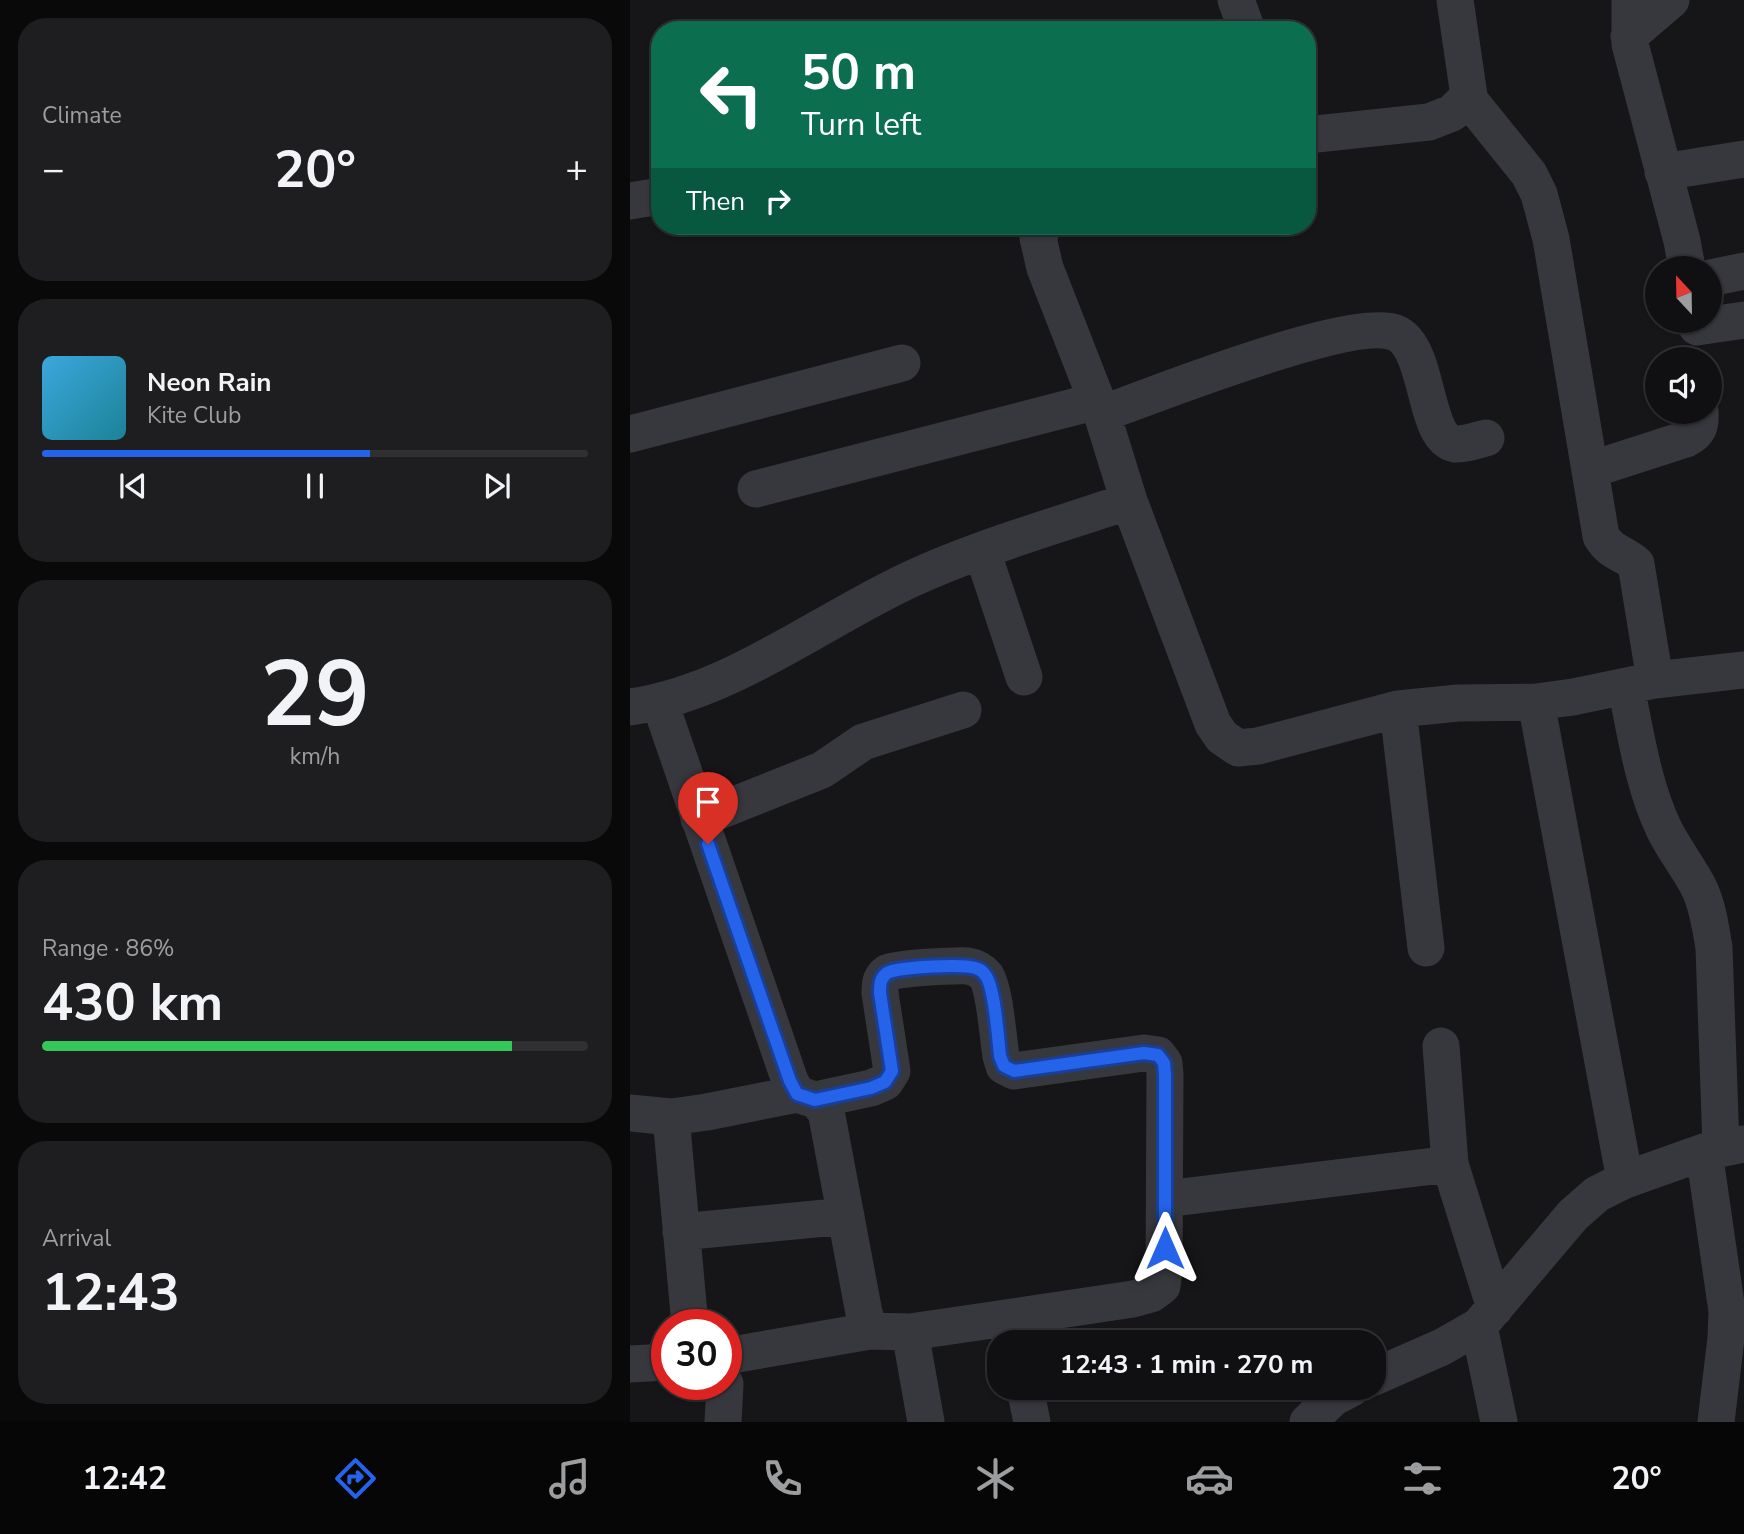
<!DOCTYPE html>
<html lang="en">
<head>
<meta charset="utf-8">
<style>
	body { margin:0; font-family:"Nunito Sans",sans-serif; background:#1e1e20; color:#f1f3f6; height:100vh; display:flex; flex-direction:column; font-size:26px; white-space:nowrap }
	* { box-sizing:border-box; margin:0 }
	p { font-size:23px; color:#9c9d9f }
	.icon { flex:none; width:38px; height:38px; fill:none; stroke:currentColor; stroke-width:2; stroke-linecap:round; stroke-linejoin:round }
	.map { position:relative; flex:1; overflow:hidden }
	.details { display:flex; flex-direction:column; gap:18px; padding:18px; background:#09090a; width:630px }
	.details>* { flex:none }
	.hud { position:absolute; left:21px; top:21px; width:665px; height:214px; border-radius:28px; box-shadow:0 2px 5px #0004,0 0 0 2px #303032; background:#0b6e4f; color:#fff; overflow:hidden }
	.needle { width:46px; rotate:338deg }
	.tools { position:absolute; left:1015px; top:256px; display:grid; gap:14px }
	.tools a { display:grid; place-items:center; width:77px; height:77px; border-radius:50%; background:#101012; box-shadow:0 2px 5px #0004,0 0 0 2px #303032; font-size:35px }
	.speed { position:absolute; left:21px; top:1309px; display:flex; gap:14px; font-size:35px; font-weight:700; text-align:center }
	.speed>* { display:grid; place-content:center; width:91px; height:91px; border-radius:50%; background:#101012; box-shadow:0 2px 5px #0004,0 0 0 2px #303032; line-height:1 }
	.speed .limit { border:10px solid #d22; background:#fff; color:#111 }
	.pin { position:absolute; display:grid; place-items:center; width:60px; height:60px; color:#fff; margin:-72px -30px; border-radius:50% 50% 50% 0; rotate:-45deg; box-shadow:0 0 7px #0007 }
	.pin .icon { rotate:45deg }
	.me { position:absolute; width:77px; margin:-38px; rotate:0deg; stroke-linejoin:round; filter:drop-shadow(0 0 5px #0008) }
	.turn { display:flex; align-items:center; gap:24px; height:147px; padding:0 35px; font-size:32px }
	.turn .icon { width:91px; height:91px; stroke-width:2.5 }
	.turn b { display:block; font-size:49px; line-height:60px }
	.then { display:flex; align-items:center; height:66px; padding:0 35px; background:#0003; gap:14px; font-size:26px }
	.big { font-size:52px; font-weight:700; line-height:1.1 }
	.details .tile { flex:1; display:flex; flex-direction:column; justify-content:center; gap:10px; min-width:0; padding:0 24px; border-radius:28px; background:#1e1e20 }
	.details .dial { align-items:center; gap:0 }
	.dial b { font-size:91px; line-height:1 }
	.song { display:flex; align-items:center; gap:21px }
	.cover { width:84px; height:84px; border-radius:10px; background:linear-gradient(135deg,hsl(200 70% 55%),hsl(190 70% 35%)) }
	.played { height:7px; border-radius:4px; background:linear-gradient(90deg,#2563eb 60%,#303032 60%) }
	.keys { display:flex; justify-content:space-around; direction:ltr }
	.heat { display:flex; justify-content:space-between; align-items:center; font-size:38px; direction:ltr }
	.charge { height:10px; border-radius:5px; background:linear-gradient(90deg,#34c759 86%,#303032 0) }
	.trip { position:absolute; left:357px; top:1330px; width:399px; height:70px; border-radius:28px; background:#101012; box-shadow:0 2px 5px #0004,0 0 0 2px #303032; font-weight:700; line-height:70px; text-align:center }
	.menu { display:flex; height:112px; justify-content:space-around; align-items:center; background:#060607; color:#9c9d9f }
	.menu .icon { width:49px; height:49px }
	.menu .on { color:#2563eb }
	.menu b { font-size:32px; color:#f1f3f6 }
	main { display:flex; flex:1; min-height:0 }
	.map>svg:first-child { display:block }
</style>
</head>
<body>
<main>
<section class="details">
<div class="tile"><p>Climate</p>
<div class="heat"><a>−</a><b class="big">20°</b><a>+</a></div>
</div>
<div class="tile">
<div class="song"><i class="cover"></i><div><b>Neon Rain</b><p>Kite Club</p></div></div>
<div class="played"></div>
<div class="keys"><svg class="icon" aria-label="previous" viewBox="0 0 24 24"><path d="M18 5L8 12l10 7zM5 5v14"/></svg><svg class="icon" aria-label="pause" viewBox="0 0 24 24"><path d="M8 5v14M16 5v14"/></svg><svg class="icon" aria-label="next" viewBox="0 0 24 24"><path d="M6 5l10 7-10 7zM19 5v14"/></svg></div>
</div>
<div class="tile dial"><b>29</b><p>km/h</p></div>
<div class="tile"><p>Range · 86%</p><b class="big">430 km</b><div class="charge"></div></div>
<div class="tile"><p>Arrival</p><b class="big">12:43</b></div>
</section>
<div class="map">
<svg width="1114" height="1422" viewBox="0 0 1114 1422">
	<rect width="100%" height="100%" fill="#161618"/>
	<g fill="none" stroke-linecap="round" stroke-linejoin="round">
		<path stroke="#37383d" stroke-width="37" d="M606,0L617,30
			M1000,0V44L1052,241L1057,268
			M999,36L1041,0
			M837,97L899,174L909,194L921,239L971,536C981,553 992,552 1006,564L1025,680
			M677,135L799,122L822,113L839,96L825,0
			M1033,172L1114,159
			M0,201L30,196
			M413,226L408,238L415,268L472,414L499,501L583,724L592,737L608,748L628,746L768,709L828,703L906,702L943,697L1025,680L1114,670
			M1080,278L1114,271
			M1067,327L1114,320
			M472,414C521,396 729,313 768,334C800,352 793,438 825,444C834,445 847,440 856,438
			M0,434L272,363
			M960,470L1056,439C1069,432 1071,426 1070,411
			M126,489L467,401
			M352,551L394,677
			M996,687C1006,735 1013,785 1034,829C1044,850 1060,869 1070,890C1078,908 1081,929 1084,948L1091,1146
			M906,702L995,1180
			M30,703L160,1081L167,1094L185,1100L196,1111L234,1313L240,1331L280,1332L369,1319L382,1332L384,1338
			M0,707C100,693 189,622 279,580C350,547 426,526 499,501
			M768,709L796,948
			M69,819L192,770L233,742L333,710
			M811,1046L820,1164L865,1308
			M185,1100L241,1088L255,1082L262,1071L250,993C250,985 250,978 257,973C265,968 327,965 338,966C345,967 351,970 356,976C365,990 368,1038 371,1056L374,1066L384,1071L514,1053L528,1055L534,1063L535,1075L534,1272L532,1286L521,1294L503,1299L369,1319
			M0,1113L41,1117L77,1112L167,1094
			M41,1117L60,1325
			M1074,1152L1097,1311L1096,1338L1086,1422
			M535,1199L820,1164
			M51,1232L216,1216
			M849,1326L869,1422
			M280,1332L296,1422
			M96,1356L240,1331
			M0,1364L37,1362
			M744,1377L812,1347L849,1326L943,1215L967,1194L995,1180L1074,1152L1114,1144
			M395,1388L402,1422
			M93,1422L95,1384
			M678,1422L703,1398L722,1388"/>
	</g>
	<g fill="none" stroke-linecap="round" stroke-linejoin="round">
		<defs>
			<path id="route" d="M78,844L160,1081L167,1094L185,1100L241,1088L255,1082L262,1071L250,993C250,985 250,978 257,973C267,967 338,963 348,969C351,970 354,973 356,976C365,990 368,1038 370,1056L374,1066L384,1071L514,1053L528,1055L534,1063L535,1075V1248"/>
		</defs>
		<use href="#route" stroke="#184099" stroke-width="18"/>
		<use href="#route" stroke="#2563eb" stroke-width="12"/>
	</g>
</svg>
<div class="tools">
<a><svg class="needle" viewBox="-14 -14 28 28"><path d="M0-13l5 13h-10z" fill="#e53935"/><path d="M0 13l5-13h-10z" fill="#9c9d9f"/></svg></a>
<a><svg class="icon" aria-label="sound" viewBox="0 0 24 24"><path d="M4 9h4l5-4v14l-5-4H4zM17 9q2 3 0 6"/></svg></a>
</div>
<div class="speed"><div class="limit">30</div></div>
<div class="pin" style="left:78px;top:844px;background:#d93025"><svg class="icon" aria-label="arrive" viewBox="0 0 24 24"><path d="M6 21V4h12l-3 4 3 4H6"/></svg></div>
<svg class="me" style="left:535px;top:1248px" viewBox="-20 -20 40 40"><path d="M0-17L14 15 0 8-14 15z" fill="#2563eb" stroke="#fff" stroke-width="4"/></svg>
<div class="trip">12:43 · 1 min · 270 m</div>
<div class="hud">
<div class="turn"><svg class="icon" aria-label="left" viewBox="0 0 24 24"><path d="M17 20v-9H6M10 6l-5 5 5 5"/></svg><div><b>50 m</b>Turn left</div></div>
<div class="then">Then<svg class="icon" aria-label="right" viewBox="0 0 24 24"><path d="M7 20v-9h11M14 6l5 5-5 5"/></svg></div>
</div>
</div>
</main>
<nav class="menu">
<b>12:42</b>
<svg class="icon on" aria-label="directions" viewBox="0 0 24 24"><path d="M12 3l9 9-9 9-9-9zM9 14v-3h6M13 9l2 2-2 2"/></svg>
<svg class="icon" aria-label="music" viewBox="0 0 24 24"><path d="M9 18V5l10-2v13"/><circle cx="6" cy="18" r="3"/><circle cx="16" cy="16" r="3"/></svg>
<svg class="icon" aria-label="phone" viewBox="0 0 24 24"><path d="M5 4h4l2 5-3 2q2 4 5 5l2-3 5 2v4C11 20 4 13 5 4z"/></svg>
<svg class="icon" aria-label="climate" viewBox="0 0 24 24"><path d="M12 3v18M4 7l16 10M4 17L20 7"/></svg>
<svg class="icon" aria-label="car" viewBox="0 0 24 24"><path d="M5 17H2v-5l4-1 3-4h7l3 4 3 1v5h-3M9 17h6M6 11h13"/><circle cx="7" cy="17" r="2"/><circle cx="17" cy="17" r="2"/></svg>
<svg class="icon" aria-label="filters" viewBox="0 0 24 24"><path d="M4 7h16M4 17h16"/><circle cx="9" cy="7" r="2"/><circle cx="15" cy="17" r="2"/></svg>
<b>20°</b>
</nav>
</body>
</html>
